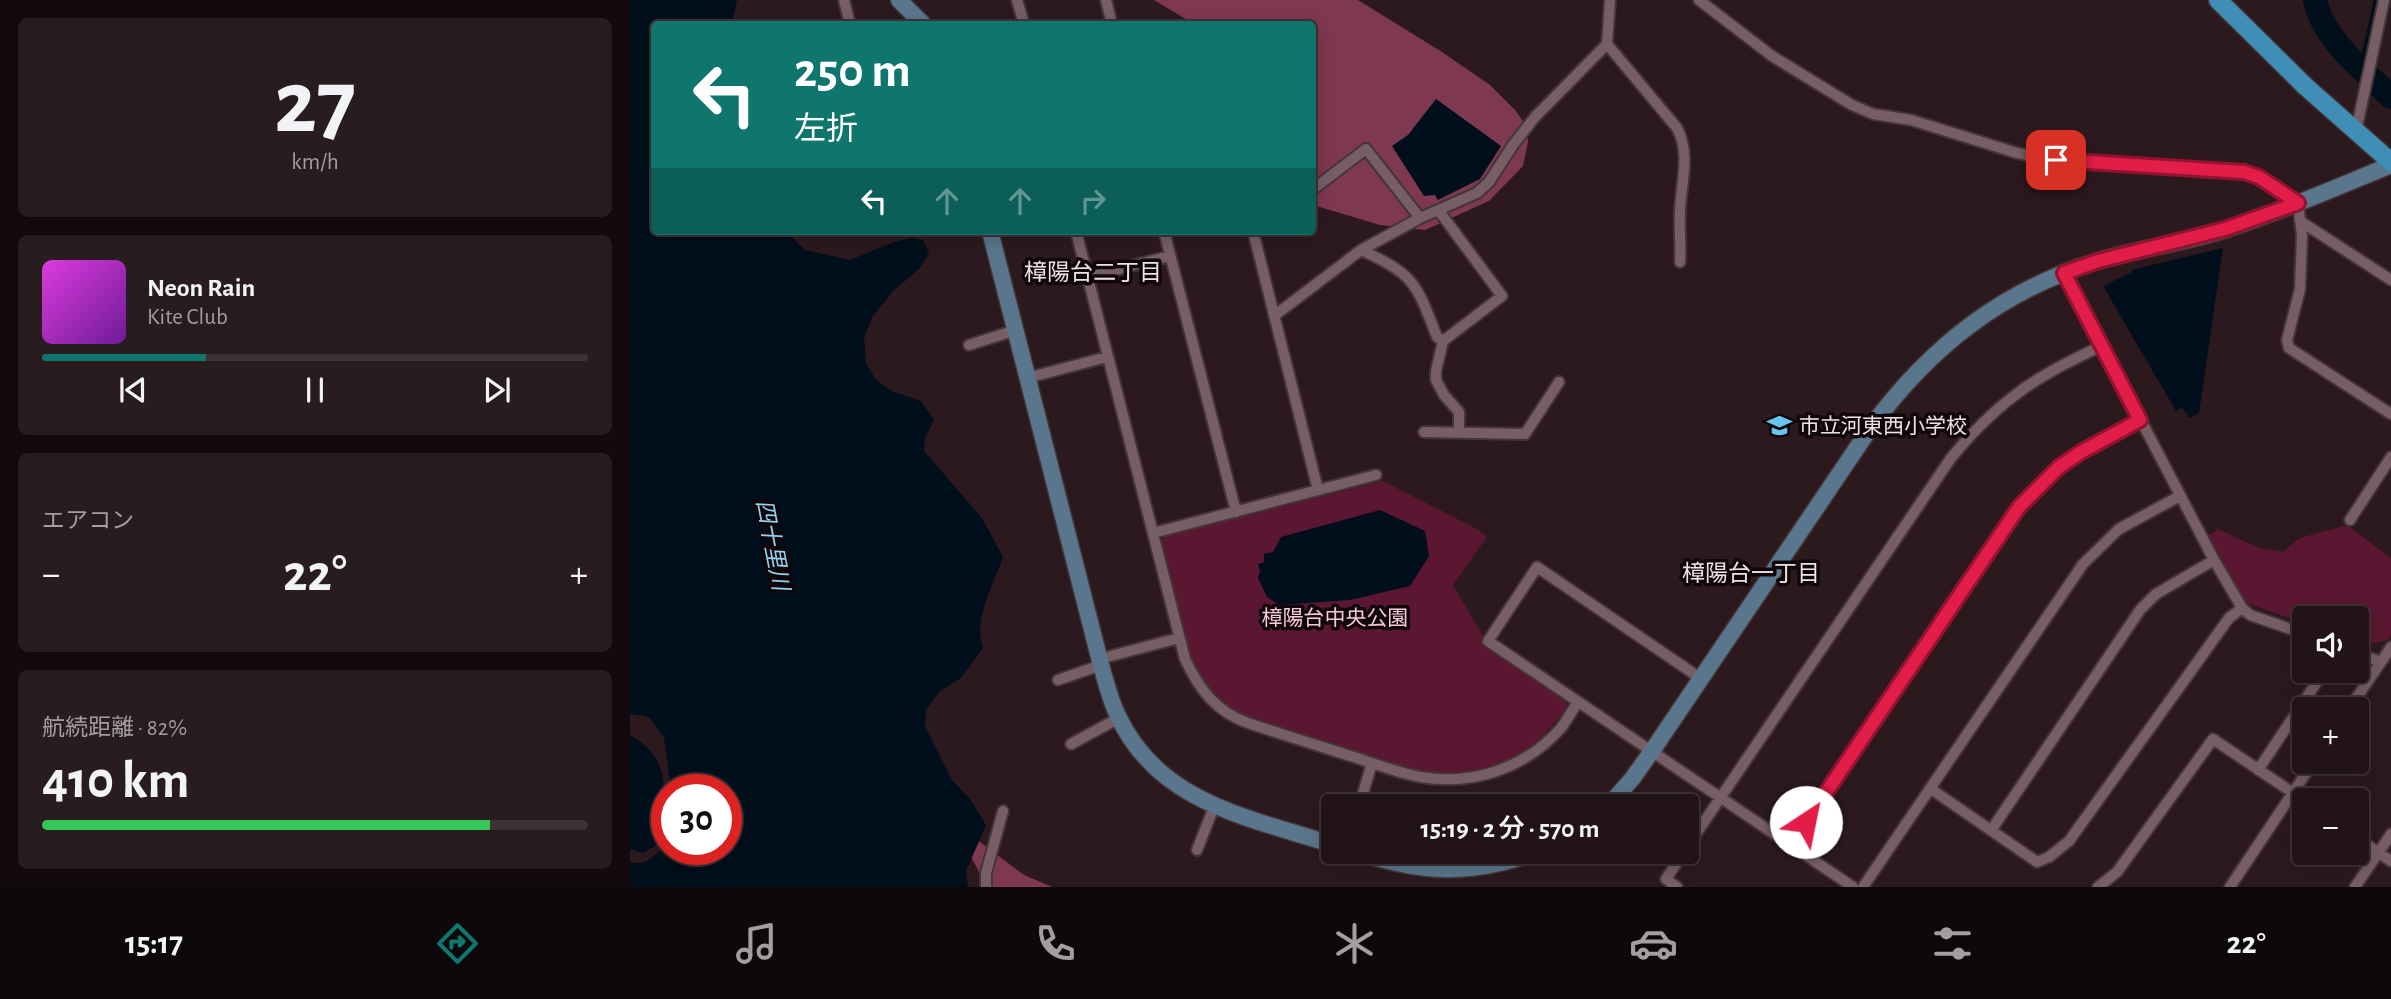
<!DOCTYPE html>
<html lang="ja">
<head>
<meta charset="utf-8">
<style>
	body { margin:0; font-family:"Alegreya Sans","Noto Sans JP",sans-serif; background:#291c1f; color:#f1f3f6; height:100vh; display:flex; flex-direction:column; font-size:26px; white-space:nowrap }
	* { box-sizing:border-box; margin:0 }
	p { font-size:23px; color:#a29ea1 }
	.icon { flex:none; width:38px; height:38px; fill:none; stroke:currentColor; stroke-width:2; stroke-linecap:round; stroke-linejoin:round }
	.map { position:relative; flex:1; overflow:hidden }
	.panel { display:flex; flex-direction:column; gap:18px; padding:18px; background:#120a0c; width:630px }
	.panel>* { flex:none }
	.guide { position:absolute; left:21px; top:21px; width:665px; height:214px; border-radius:7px; box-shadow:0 4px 18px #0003,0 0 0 2px #3e3235; background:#0f766e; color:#fff; overflow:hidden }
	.tools { position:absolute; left:1662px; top:606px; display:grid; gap:14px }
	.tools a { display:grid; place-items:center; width:77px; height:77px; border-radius:7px; background:#211316; box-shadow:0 4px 18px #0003,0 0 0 2px #3e3235; font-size:35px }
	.speed { position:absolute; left:21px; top:774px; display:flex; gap:14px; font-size:35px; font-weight:700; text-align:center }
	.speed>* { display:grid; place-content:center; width:91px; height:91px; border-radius:50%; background:#211316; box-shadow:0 4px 18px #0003,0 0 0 2px #3e3235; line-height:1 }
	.speed .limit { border:10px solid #d22; background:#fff; color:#111 }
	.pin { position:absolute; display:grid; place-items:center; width:60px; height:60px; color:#fff; margin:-30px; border-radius:14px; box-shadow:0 4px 10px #0006 }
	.me { position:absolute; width:77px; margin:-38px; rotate:34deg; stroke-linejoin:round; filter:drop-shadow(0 0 5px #0008) }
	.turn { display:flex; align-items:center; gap:24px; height:147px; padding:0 28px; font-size:32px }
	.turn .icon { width:91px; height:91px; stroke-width:2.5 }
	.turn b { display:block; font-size:49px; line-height:60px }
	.lanes { display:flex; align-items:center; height:66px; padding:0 28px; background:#0003; justify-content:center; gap:35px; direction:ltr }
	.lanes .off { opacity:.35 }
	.big { font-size:52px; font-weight:600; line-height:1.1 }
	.panel .tile { flex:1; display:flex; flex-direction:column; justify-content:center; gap:10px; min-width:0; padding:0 24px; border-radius:10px; background:#291c1f }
	.panel .dial { align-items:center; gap:0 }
	.dial b { font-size:91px; line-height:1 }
	.song { display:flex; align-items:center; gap:21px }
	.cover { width:84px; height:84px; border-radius:10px; background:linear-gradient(135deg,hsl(300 70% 55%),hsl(280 70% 35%)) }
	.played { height:7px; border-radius:4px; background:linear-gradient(90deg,#0f766e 30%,#3e3235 30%) }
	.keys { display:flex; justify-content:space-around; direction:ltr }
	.heat { display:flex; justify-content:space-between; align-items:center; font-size:38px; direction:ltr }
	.charge { height:10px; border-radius:5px; background:linear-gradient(90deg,#34c759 82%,#3e3235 0) }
	.trip { position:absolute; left:691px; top:794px; width:378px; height:70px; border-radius:7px; background:#211316; box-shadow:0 4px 18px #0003,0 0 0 2px #3e3235; font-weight:600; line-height:70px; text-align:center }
	.tab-bar { display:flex; height:112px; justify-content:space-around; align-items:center; background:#0d0809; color:#a29ea1 }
	.tab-bar .icon { width:49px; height:49px }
	.tab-bar .selected { color:#0f766e }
	.tab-bar b { font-size:32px; color:#f1f3f6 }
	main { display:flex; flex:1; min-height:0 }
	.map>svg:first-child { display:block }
</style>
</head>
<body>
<main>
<section class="panel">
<div class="tile dial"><b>27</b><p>km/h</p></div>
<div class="tile">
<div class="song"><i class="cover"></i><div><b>Neon Rain</b><p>Kite Club</p></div></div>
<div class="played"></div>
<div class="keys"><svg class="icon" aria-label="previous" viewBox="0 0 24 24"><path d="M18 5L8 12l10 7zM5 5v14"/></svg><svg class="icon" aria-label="pause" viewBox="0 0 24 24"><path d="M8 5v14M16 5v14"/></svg><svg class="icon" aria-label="next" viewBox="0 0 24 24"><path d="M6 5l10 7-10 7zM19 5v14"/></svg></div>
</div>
<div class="tile"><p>エアコン</p>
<div class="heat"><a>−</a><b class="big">22°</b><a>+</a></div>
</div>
<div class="tile"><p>航続距離 · 82%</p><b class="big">410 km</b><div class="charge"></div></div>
</section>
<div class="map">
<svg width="1761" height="887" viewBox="0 0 1761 887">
	<rect width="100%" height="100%" fill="#2c191e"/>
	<path fill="#5b1731" d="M753,481L847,529L857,537L823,585L861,650L936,701L937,707C897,762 854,780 787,771L623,719C605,712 587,701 575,686C553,656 540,580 531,542L534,536Z
		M1717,525L1761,558V635L1758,640L1740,644L1727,639V618H1675V624L1615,602L1578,536L1588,529L1629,548L1653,552L1670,538Z"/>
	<path fill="#7e3850" d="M524,0H728L812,52L860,85L885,110L897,127L898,142L893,166L859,201L795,230L750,225L683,205L682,24H564Z
		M322,821L394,875L422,887H357Z"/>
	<path fill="#000f1b" d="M0,0H107L102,24H24V231H156L175,250L220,260L264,242L282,238L293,240L299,253L289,269L263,291L243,316L234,338L236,363L246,380L262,391L291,401L304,420L295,438L294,451L352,518L373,557C363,585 343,620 353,648L331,678L309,692L296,710L295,726L322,780L340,799L356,825L336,871L338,887H0V862C17,867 23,854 35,849C42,846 84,849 96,849V789H41L34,738L19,717L0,714Z
		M806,99L871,146L850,179L808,200L805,195L794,196L762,146L778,135Z
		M1593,248L1569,413L1560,418L1552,408L1546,411L1473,286L1502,272L1501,270Z
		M750,510L795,531L799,556L780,586L720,600L649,605L637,597L628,578L630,571L628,564L634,562V554L643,552L651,537Z
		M0,735C9,741 19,747 25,757C40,780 33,818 28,844L13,853L0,849Z"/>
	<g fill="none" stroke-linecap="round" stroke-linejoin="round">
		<path stroke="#000f1b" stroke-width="4.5" d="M1731,67L1746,0"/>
		<path stroke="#000f1b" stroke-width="24" d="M1685,0C1692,38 1734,71 1761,97"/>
		<defs>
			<path id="street" d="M214,0L220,24
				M387,0L394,24
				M476,0L482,24
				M980,0L977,44L1047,128C1061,154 1051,183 1050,211C1049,228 1051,245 1050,262
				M1069,0L1142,56L1222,105L1243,114L1281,120L1387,153L1426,160L1614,172C1635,179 1651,190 1668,203L1672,236L1670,289L1657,340L1659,348L1761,414
				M1726,131L1754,0
				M682,190L736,149L790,218
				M1670,221L1761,280
				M446,231L555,659C569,689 586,712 618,723C653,735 689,746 724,757C746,764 768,773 791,777C843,786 895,768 930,729C937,721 942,710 948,702
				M534,231L606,512
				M623,231L688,490
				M731,250C785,275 786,283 807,337L813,341L872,296L809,211
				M1434,273L1584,560L1612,608L1620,615L1675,634
				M458,277L540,256
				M644,316L731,250L790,218L847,193L859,182L883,145L905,117L977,44
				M813,341L806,371V380L814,395L829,412V433
				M339,345L386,330
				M397,378L477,357
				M794,432L895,434L929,382
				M1720,520L1761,457
				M523,533L746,475
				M1727,653L1751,662
				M469,659L549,638
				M1070,678L907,567L858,641L1223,887
				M428,680L471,665
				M1719,709L1761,647
				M441,744L489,718
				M1628,770L1695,670
				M1301,789L1407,862L1419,857L1439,841L1599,618L1612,608
				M729,807L742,763
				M1362,829L1510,610L1526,594L1584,560
				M1727,838L1761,861
				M1161,844L1389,507L1429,467L1451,452L1510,420
				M1057,847L1321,458C1340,435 1360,414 1384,396C1410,375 1441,361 1471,346
				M567,850L584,807
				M356,887V873L373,811
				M1047,887L1036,879L1054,852
				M1233,887L1453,564L1489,529L1550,496
				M1468,887L1487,872L1583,739L1675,801
				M1600,887L1684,761
				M1725,887L1761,834"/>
			<path id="secondary" d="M269,0L293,24
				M360,231L471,665C476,682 480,700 488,716C529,804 621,818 704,845
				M977,807L1002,779L1022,751L1241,427C1300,347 1372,290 1468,261C1511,248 1555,243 1597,229C1653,211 1707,187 1761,165
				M727,852C793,874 842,876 907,852"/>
			<path id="primary" d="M1588,0L1675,86L1761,162"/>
		</defs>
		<use href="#street" stroke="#433538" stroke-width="14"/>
		<use href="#secondary" stroke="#433538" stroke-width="19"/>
		<use href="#primary" stroke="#433538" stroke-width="21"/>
		<use href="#street" stroke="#765e64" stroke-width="10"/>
		<use href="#secondary" stroke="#5a768d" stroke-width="16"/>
		<use href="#primary" stroke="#3e8eb6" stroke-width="18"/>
	</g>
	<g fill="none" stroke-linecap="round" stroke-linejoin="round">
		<defs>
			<path id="route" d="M1176,822L1389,507L1429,467L1451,452L1510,420L1434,273L1468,261L1595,229L1668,203L1629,177L1614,172L1426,160"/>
		</defs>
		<use href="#route" stroke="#92132f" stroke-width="18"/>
		<use href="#route" stroke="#e11d48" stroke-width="12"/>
	</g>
	<defs>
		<symbol id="school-bare" viewBox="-9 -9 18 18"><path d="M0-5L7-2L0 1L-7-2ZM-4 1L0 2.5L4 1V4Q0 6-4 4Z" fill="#6bc3f2" stroke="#0f0709" stroke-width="2.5" paint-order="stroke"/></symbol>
	</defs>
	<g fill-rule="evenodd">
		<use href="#school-bare" x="1132" y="408" width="35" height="35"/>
	</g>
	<g text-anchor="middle" stroke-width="7" stroke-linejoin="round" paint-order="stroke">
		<g font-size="21" fill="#efe1e4" stroke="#0f0709" text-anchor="start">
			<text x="1169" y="433">市立河東西小学校</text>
		</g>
		<g font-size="21" fill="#f5c8d4" stroke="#0f0709">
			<text x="705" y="625">樟陽台中央公園</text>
		</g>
		<g font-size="23" fill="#efe1e4" stroke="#0f0709">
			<text x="463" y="280">樟陽台二丁目</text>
			<text x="1121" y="581">樟陽台一丁目</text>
		</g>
		<g font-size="23" font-style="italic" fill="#94d1f3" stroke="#0f0709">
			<text transform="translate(143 545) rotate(79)" y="8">四十里川</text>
		</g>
	</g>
</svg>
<div class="tools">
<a><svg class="icon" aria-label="sound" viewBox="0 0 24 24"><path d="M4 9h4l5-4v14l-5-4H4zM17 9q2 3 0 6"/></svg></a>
<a>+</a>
<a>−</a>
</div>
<div class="speed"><div class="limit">30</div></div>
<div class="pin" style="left:1426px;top:160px;background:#d93025"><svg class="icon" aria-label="arrive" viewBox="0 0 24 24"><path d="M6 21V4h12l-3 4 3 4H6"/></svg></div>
<svg class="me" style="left:1176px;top:822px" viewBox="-20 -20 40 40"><circle r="19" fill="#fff"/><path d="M0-13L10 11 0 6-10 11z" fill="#e11d48"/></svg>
<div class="trip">15:19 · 2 分 · 570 m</div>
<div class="guide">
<div class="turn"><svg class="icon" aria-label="left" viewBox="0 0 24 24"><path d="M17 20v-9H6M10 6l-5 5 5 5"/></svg><div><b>250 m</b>左折</div></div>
<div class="lanes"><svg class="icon" aria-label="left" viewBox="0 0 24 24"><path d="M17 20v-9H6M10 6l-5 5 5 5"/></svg><svg class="icon off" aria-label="ahead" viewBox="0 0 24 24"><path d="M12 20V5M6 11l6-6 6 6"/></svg><svg class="icon off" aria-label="ahead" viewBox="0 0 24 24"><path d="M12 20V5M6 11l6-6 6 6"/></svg><svg class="icon off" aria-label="right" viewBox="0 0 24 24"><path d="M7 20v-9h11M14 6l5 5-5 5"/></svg></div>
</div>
</div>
</main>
<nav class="tab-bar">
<b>15:17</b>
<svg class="icon selected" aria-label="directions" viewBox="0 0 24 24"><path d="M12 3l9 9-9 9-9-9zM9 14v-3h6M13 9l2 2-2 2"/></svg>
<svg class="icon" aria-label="music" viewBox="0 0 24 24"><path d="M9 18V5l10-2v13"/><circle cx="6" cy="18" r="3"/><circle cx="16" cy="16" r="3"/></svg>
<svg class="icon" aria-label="phone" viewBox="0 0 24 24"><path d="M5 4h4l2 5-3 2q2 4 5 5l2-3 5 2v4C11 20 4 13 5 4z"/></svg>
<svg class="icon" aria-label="climate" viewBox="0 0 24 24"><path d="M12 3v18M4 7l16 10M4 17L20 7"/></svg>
<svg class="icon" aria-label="car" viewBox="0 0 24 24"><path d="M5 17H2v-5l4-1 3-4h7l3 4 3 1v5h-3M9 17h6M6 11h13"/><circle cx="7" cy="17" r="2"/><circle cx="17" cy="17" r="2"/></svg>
<svg class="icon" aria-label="filters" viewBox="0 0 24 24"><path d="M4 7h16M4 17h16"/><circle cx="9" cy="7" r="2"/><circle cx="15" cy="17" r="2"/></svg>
<b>22°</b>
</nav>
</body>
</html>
